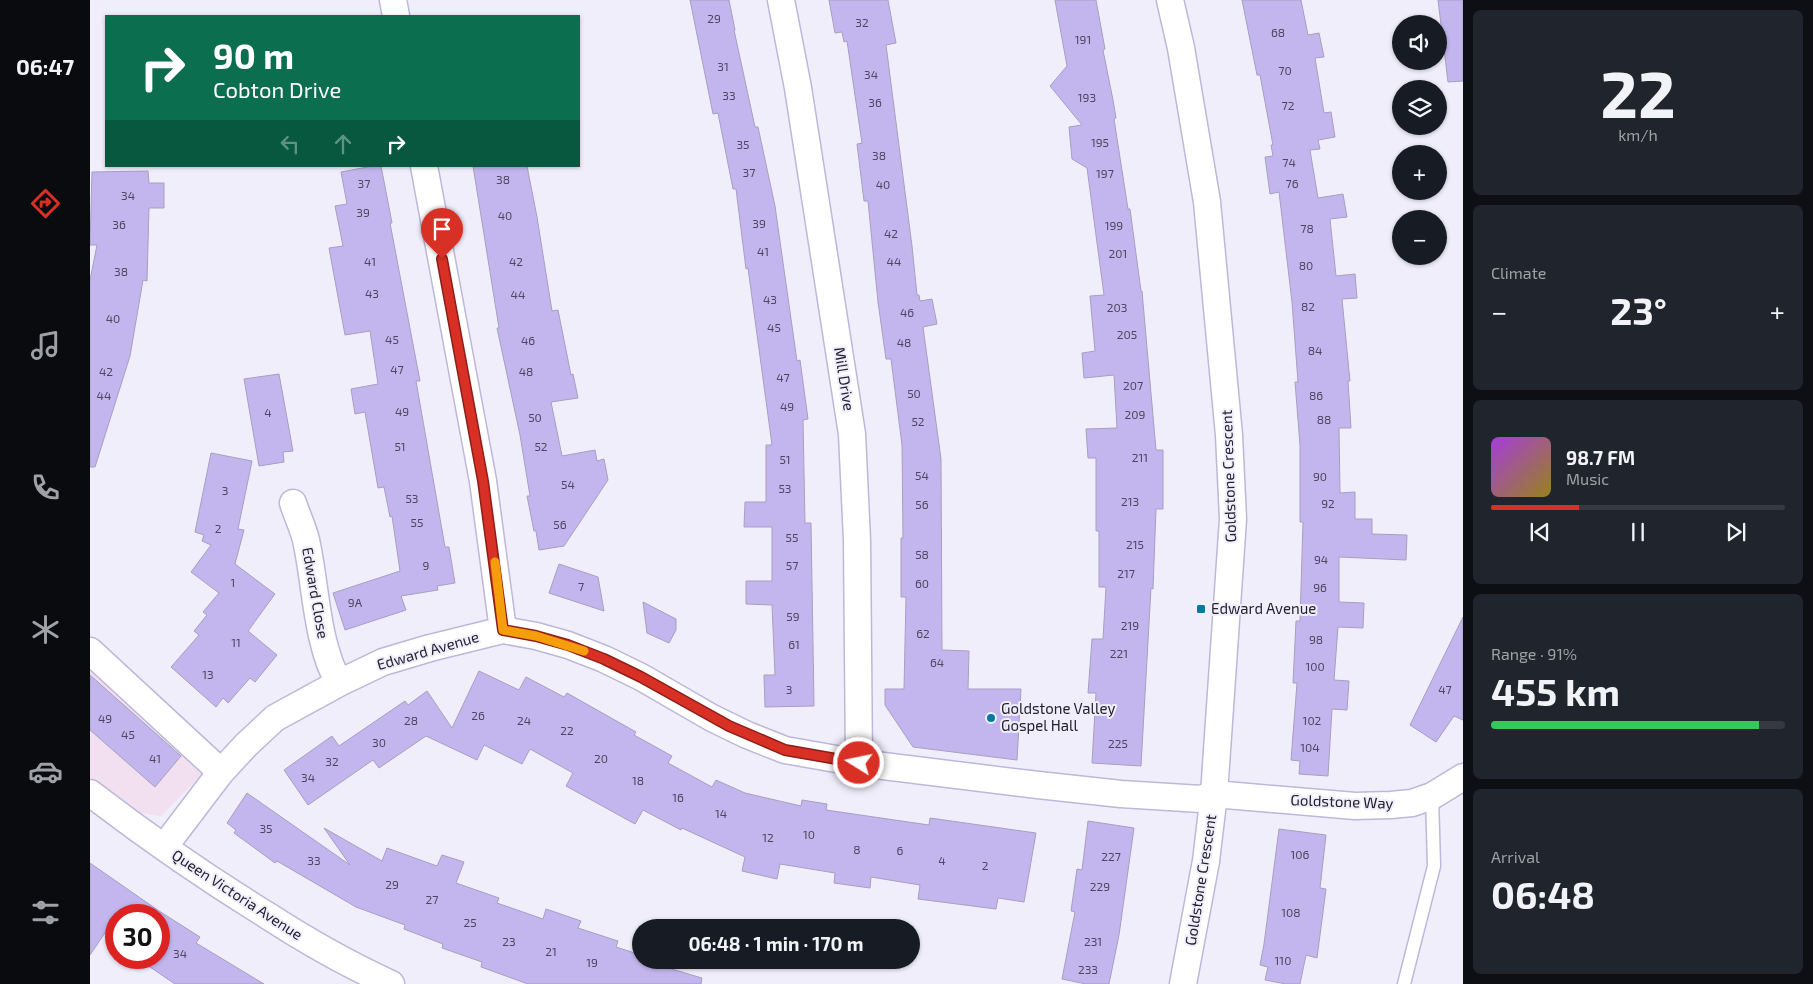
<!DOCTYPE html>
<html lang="en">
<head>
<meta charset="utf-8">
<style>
	body { margin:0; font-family:"Exo 2",sans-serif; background:#20242c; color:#f1f3f6; height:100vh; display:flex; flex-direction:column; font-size:19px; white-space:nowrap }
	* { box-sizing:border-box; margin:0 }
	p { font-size:16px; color:#9ea1a6 }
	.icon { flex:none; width:28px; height:28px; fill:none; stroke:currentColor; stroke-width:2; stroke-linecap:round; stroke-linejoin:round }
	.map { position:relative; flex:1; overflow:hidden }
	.drawer { display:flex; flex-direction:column; gap:10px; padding:10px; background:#0d0f14; width:350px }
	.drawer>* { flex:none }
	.top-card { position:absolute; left:15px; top:15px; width:475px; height:152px; border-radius:0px; box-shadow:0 1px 4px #0004; background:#0b6e4f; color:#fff; overflow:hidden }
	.buttons { position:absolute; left:1302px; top:15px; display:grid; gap:10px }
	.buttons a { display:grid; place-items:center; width:55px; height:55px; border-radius:50%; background:#171b24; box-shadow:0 1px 4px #0004; font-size:25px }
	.speed { position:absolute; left:15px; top:904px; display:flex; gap:10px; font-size:25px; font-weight:700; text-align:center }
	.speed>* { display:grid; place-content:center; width:65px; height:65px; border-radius:50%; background:#171b24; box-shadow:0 1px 4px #0004; line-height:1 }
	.speed .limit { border:8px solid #d22; background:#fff; color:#111 }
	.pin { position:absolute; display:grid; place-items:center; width:42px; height:42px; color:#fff; margin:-51px -21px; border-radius:50% 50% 50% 0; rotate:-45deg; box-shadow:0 0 5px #0007 }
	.pin .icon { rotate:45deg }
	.me { position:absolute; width:55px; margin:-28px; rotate:280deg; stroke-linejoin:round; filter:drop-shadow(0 0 4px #0008) }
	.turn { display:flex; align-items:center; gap:18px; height:105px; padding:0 25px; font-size:22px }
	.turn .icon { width:65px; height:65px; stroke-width:2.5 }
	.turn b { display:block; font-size:35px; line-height:42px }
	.lanes { display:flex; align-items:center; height:48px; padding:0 25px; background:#0003; justify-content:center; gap:25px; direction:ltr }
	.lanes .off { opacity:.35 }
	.big { font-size:38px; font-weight:700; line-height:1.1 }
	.drawer .widget { flex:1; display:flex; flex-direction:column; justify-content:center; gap:8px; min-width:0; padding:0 18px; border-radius:8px; background:#20242c }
	.drawer .dial { align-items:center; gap:0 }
	.dial b { font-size:65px; line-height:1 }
	.song { display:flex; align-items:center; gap:15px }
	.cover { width:60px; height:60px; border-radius:8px; background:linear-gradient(135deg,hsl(280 70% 55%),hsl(50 70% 35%)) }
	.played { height:5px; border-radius:2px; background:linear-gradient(90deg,#d93025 30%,#363941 30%) }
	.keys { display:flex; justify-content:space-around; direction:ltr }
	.heat { display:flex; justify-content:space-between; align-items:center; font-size:28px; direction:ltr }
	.charge { height:8px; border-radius:4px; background:linear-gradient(90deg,#34c759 91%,#363941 0) }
	.trip { position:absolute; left:542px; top:919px; width:288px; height:50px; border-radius:25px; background:#171b24; box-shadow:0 1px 4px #0004; font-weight:700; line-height:50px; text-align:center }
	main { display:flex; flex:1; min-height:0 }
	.dock { display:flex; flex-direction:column; width:90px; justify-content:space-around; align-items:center; background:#090b0e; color:#9ea1a6 }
	.dock .icon { width:35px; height:35px }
	.dock .selected { color:#d93025 }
	.dock b { font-size:22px; color:#f1f3f6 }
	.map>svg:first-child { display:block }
</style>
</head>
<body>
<main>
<nav class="dock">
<b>06:47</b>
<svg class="icon selected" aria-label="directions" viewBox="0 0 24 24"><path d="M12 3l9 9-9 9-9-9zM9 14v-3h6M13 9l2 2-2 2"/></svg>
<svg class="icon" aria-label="music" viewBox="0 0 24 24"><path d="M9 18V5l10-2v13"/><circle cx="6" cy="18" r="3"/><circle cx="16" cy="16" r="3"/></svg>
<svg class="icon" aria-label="phone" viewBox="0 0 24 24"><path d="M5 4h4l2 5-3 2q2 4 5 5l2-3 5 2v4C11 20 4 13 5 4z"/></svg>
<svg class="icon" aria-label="climate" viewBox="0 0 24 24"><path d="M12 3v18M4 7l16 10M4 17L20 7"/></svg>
<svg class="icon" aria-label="car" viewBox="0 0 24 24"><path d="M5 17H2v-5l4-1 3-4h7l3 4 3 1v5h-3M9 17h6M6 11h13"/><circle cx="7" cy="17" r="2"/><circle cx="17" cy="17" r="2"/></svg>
<svg class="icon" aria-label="filters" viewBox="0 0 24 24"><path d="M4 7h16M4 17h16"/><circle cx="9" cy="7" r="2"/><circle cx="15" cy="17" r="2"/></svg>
</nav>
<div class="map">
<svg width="1373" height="984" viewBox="0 0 1373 984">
	<rect width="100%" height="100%" fill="#f1eefc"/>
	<path fill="#f2e0f1" d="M0,664L117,769L71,816L42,812L0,779Z"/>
	<path fill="#c3b6ee" stroke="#a69fc0" d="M600,0H639L645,30H644L665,127H668L685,206L707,361L710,360L718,419L713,420L715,523H721L724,706L675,707L674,675H685L682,605L656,604V581H682V527H654L655,502H676V445H682L658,268L656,269L646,189H643L628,113L623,114Z
		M739,0H798L806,43L796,45L822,246L827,295H829L830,301L842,299L847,324L833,327L851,459L852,650L879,651L878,689H931L927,760L823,747L795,705V689H814L816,597H811V538H813L812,445L801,359H796L788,302L778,201H774L767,144L772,143L757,41L754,42L752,32L745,33Z
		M965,0H1006L1015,49L1013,50L1023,100L1026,118L1024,119L1038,209H1040L1051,291H1052L1066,450H1073V509H1066L1063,589L1061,588L1051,766L1002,763L1006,693H998L1002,639H1013L1016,587H1009V531H1006V458H998L996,429L1027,428L1024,375L994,378L992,353L1005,351L1000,296L1014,295L997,168L982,159L979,127L992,125L960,86L977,66Z
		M1152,0H1211L1218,35L1229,33L1234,57L1225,58L1234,113L1241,112L1245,137L1228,140L1230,149L1220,150L1228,198L1253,194L1257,217L1240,219L1246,276L1265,274L1267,298L1252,299L1260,381H1258L1261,428H1249L1250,493L1265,492V519H1282V534L1317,535L1316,560L1249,557V602L1274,603L1273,628L1248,627L1244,680L1259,681L1257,710L1242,709L1238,776L1209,774L1210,761L1201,760L1207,683H1203L1206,621H1210L1213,522H1210V445L1205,382H1208L1202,302L1189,192L1180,194L1175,157L1183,156L1181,145H1183L1170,75H1167Z
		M1348,0H1373V81L1358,82Z
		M283,166H291L302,223H300L330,381H326L355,547H359L365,583L347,586L348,590L311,596L316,610L255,630L243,593L310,571L302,516L300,517L294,487L288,488L275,412L265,414L261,389L288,384L280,331L255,335L239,248L253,246L245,206L257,204L251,172Z
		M383,166H437L447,217L462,311L468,310L481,375L483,374L488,398L461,402L472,456L505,450L507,461L514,459L518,480L474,546L449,550L446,531H444L437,496H440L430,435L407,328H409Z
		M58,171L59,183H74V208H59L57,281L53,280L40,356L5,467H0V280L7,245H0L2,172Z
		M189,374L203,451L193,452L194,462L169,466L154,379Z
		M121,453L162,461L148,529L154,530L145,564L185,594L158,631L187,655L165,682L160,678L138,703L133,698L126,707L81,667L109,635L104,631L117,615L113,612L129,593L101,572L121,545L112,541L114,535L105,532Z
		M469,564L508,577L514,611L459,593Z
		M553,602L586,619V630L579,643L557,633Z
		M1373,617V720L1364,716L1346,742L1320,725Z
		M389,671L429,690L436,677L474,697L477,693L546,732L544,735L582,756L578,763L622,787L626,780L655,793L711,806L712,800L737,804L736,810L839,825L840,818L946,833L934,902L908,898L906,909L828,899L830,885L781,877L780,888L744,883L745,873L690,864L687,879L652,871L655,857L592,828L591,830L553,810L545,824L476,786L483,773L440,749L432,764L394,745L387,760L336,736L289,768L283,760L218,805L194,770L242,736L249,746L315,701L318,705L337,691L362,728Z
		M0,675L91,756L65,787L0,730Z
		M157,793L260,865L234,828L292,861L297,848L347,866L352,855L374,862L366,883L409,898L407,903L453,919L456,909L491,921L488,928L528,941L526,947L551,955V960H566L565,964L612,978L611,984H438L391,967L392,962L352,948L353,944L314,929L315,925L266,907L187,861L185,863L144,833L146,830L137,823Z
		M998,821L1044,828L1029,935L1019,984H996L972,979L985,912L981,911L987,869L992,870Z
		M1189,829L1236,835L1230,888L1236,889L1227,958L1216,955L1210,984H1196L1175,980L1178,967L1170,965L1174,944Z
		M0,863L69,911L110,937L106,943L174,984H85L57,965L62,958H69V915H26V923L22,929L19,927L0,955Z"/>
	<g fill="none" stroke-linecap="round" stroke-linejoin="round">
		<defs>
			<path id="service" d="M1314,984L1344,866L1342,796"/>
			<path id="minor" d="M303,0L306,16
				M691,0L708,88L762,434L767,540L769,763
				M1080,0L1091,48L1117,202L1139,435L1143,519L1124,794L1116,861L1093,984
				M334,166L393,481L413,630
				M203,503C207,515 213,528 216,540C226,584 226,643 249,683
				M0,651L131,772
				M0,793C56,836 115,877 175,914C215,940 257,964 301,984
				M74,847L131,772L156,745L185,718L249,683L293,662L340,648L413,630L446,636L478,645L514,659L551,677L622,718L657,735L695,750L769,763L948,785L1031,794L1111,799L1124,794L1265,806L1301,805L1322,803L1342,796L1373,777"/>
		</defs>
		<use href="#service" stroke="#beb7d9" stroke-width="15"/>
		<use href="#minor" stroke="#beb7d9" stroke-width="29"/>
		<use href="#service" stroke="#fff" stroke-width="12"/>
		<use href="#minor" stroke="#fff" stroke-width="26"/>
	</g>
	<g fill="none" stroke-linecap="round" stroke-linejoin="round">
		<defs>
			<path id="route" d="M352,259L393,481L413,630L446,636L478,645L514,659L551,677L639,726L695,750L769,763"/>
		</defs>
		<use href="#route" stroke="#8d1f18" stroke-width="12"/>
		<use href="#route" stroke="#d93025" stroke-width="9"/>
		<path stroke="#f59e0b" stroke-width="9" d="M405,562L413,630L446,636L494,651"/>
	</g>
	<g fill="#0079a1" stroke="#f1eefc" stroke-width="2">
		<rect x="1106" y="604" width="10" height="10" rx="2.5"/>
		<circle cx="901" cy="718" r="5"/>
	</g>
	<g text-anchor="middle" stroke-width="4" stroke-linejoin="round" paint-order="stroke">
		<g font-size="12" fill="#4c475f">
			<text x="624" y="23">29</text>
			<text x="772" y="27">32</text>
			<text x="1188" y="37">68</text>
			<text x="993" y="44">191</text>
			<text x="633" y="71">31</text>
			<text x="1195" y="75">70</text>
			<text x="781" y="79">34</text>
			<text x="639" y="100">33</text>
			<text x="997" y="102">193</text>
			<text x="785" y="107">36</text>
			<text x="1198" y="110">72</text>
			<text x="1010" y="147">195</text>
			<text x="653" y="149">35</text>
			<text x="789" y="160">38</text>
			<text x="1199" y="167">74</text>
			<text x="659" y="177">37</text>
			<text x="1015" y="178">197</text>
			<text x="413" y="184">38</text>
			<text x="274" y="188">37</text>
			<text x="1202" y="188">76</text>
			<text x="793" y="189">40</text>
			<text x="38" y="200">34</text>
			<text x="273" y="217">39</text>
			<text x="415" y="220">40</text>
			<text x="669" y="228">39</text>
			<text x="29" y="229">36</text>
			<text x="1024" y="230">199</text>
			<text x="1217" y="233">78</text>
			<text x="801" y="238">42</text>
			<text x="673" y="256">41</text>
			<text x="1028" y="258">201</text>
			<text x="280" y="266">41</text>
			<text x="426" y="266">42</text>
			<text x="804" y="266">44</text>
			<text x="1216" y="270">80</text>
			<text x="31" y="276">38</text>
			<text x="282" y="298">43</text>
			<text x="428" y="299">44</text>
			<text x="680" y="304">43</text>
			<text x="1218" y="311">82</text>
			<text x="1027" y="312">203</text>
			<text x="817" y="317">46</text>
			<text x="23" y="323">40</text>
			<text x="684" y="332">45</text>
			<text x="1037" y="339">205</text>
			<text x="302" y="344">45</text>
			<text x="438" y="345">46</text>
			<text x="814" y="347">48</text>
			<text x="1225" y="355">84</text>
			<text x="307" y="374">47</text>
			<text x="16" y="376">42</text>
			<text x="436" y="376">48</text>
			<text x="693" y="382">47</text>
			<text x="1043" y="390">207</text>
			<text x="824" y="398">50</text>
			<text x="14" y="400">44</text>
			<text x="1226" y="400">86</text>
			<text x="697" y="411">49</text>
			<text x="312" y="416">49</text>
			<text x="178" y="417">4</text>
			<text x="1045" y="419">209</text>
			<text x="445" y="422">50</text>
			<text x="1234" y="424">88</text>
			<text x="828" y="426">52</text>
			<text x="310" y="451">51</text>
			<text x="451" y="451">52</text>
			<text x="1050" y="462">211</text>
			<text x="695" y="464">51</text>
			<text x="832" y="480">54</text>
			<text x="1230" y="481">90</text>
			<text x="478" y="489">54</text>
			<text x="695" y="493">53</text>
			<text x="135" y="495">3</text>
			<text x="322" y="503">53</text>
			<text x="1040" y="506">213</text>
			<text x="1238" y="508">92</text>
			<text x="832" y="509">56</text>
			<text x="327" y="527">55</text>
			<text x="470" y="529">56</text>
			<text x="128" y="533">2</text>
			<text x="702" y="542">55</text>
			<text x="1045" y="549">215</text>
			<text x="832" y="559">58</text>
			<text x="1231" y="564">94</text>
			<text x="336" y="570">9</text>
			<text x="702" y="570">57</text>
			<text x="1036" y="578">217</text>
			<text x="143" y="587">1</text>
			<text x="832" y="588">60</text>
			<text x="491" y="591">7</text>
			<text x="1230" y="592">96</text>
			<text x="265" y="607">9A</text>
			<text x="703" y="621">59</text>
			<text x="1040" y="630">219</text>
			<text x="833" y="638">62</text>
			<text x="1226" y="644">98</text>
			<text x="146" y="647">11</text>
			<text x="704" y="649">61</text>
			<text x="1029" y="658">221</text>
			<text x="847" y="667">64</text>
			<text x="1225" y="671">100</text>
			<text x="118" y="679">13</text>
			<text x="699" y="694">3</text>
			<text x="1355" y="694">47</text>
			<text x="388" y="720">26</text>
			<text x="15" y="723">49</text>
			<text x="321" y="725">28</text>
			<text x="434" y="725">24</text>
			<text x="1222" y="725">102</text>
			<text x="477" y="735">22</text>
			<text x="38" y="739">45</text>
			<text x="289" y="747">30</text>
			<text x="1028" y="748">225</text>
			<text x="1220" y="752">104</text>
			<text x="65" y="763">41</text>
			<text x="511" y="763">20</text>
			<text x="242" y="766">32</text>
			<text x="218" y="782">34</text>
			<text x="548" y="785">18</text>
			<text x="588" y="802">16</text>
			<text x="631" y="818">14</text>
			<text x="176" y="833">35</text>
			<text x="719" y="839">10</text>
			<text x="678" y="842">12</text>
			<text x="767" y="854">8</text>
			<text x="810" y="855">6</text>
			<text x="1210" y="859">106</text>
			<text x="1021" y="861">227</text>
			<text x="224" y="865">33</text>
			<text x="852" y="865">4</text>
			<text x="895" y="870">2</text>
			<text x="302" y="889">29</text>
			<text x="1010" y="891">229</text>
			<text x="342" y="904">27</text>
			<text x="1201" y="917">108</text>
			<text x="380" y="927">25</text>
			<text x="419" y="946">23</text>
			<text x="1003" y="946">231</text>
			<text x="461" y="956">21</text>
			<text x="90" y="958">34</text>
			<text x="1193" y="965">110</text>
			<text x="502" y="967">19</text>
			<text x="998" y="974">233</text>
		</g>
		<g font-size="15" fill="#25222f" stroke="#f1eefc">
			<text transform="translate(754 379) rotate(81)" y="5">Mill Drive</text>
			<text transform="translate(1139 476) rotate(-92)" y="5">Goldstone Crescent</text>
			<text transform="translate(225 593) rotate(80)" y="5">Edward Close</text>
			<text transform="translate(338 651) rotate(-16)" y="5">Edward Avenue</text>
			<text transform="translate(1252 802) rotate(2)" y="5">Goldstone Way</text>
			<text transform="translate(1111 880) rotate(-81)" y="5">Goldstone Crescent</text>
			<text transform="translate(147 895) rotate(33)" y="5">Queen Victoria Avenue</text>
		</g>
		<g font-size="15" fill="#25222f" stroke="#f1eefc" text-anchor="start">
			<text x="1121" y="614">Edward Avenue</text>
			<text x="911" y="714">Goldstone Valley<tspan x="911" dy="17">Gospel Hall</tspan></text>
		</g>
	</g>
</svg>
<div class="buttons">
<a><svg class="icon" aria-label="sound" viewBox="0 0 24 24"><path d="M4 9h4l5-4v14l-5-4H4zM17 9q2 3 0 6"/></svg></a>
<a><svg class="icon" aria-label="layers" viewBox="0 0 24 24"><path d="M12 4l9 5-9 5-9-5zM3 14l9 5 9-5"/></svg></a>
<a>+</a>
<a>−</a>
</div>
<div class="speed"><div class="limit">30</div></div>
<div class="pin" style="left:352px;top:259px;background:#d93025"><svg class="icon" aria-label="arrive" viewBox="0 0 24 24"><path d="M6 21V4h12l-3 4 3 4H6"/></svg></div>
<svg class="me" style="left:769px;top:763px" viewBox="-20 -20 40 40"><circle r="17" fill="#d93025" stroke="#fff" stroke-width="3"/><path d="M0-11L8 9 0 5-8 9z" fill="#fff"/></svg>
<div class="trip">06:48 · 1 min · 170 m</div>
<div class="top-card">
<div class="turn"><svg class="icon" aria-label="right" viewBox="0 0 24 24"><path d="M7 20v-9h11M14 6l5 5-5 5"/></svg><div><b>90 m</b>Cobton Drive</div></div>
<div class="lanes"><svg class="icon off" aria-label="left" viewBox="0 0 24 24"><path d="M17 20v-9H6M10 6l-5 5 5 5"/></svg><svg class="icon off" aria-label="ahead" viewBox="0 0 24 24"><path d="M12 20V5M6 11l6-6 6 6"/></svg><svg class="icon" aria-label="right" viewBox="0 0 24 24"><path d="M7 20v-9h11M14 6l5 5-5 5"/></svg></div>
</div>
</div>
<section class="drawer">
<div class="widget dial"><b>22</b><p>km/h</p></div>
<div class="widget"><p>Climate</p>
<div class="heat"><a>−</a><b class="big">23°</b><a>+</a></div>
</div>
<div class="widget">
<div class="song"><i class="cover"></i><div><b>98.7 FM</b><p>Music</p></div></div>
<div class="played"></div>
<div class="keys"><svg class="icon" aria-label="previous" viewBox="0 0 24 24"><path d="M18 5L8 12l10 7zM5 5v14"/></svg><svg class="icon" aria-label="pause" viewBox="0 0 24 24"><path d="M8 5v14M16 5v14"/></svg><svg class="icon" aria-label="next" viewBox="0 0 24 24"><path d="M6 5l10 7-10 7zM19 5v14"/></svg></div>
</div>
<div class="widget"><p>Range · 91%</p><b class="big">455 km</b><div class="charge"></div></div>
<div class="widget"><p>Arrival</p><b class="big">06:48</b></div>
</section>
</main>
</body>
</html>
